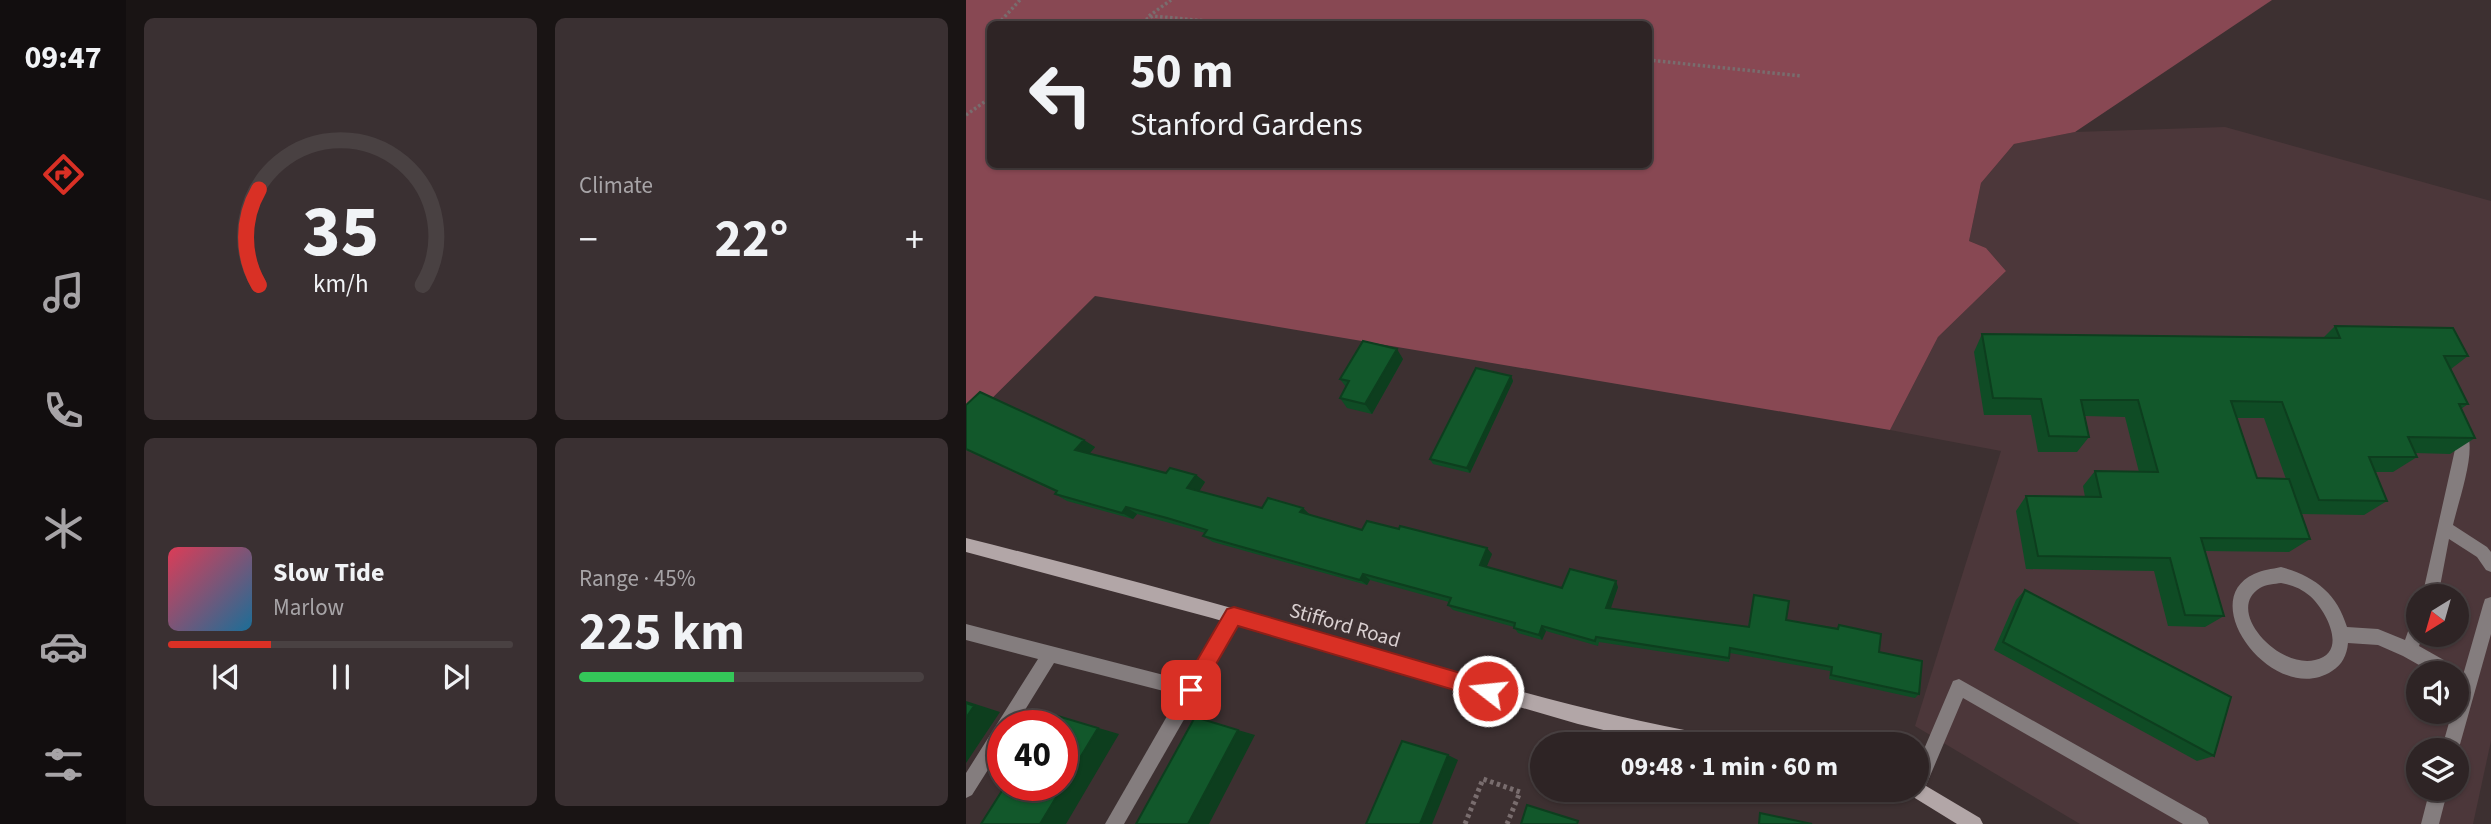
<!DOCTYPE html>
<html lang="en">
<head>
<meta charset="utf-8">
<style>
	body { margin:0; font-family:"Source Sans 3",sans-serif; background:#3a3032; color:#f1f3f6; height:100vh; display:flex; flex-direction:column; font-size:26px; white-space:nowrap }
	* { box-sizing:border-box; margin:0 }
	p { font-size:23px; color:#a7a4a7 }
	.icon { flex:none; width:38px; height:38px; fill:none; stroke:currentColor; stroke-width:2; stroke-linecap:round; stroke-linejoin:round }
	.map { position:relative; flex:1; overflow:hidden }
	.drawer { display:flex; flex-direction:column; gap:18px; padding:18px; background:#191414; width:840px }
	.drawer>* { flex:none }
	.top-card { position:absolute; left:21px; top:21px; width:665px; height:147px; border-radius:10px; box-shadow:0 2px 5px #0004,0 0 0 2px #494142; background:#2e2425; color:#f1f3f6; overflow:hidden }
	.needle { width:46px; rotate:217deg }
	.controls { position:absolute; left:1440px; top:584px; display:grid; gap:14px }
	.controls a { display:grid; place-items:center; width:63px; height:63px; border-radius:50%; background:#2e2425; box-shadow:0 2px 5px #0004,0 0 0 2px #494142; font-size:35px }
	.speed { position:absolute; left:21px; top:710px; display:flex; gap:14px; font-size:35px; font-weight:700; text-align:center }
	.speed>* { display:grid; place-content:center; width:91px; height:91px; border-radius:50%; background:#2e2425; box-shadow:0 2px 5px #0004,0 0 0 2px #494142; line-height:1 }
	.speed .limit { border:10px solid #d22; background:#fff; color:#111 }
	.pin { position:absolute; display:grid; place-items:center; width:60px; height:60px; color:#fff; margin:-30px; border-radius:14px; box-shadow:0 4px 10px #0006 }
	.me { position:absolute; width:77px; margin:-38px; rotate:286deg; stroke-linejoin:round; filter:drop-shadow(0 0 5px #0008) }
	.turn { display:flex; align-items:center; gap:24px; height:147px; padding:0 28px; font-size:32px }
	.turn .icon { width:91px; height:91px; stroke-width:2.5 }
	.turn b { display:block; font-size:49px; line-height:60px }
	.big { font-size:52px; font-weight:700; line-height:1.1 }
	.drawer .widget { flex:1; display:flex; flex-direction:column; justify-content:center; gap:10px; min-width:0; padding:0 24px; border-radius:10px; background:#3a3032 }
	.drawer .dial { align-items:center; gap:0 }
	.dial svg { height:182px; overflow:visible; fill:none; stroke:#494142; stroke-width:7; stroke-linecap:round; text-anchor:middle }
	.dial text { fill:#f1f3f6; stroke:none }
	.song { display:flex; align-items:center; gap:21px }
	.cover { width:84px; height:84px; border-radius:10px; background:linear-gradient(135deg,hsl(350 70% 55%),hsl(200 70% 35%)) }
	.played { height:7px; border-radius:4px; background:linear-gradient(90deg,#d93025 30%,#494142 30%) }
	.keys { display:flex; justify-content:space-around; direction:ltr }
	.heat { display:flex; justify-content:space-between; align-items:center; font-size:38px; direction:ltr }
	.charge { height:10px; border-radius:5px; background:linear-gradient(90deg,#34c759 45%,#494142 0) }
	.drawer .tiles { flex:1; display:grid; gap:18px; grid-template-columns:repeat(2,1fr) }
	.trip { position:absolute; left:564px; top:732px; width:399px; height:70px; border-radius:35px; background:#2e2425; box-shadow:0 2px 5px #0004,0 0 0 2px #494142; font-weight:700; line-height:70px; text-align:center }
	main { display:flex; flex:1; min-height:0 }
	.menu { display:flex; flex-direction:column; width:126px; justify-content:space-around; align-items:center; background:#120e0f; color:#a7a4a7 }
	.menu .icon { width:49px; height:49px }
	.menu .current { color:#d93025 }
	.menu b { font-size:32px; color:#f1f3f6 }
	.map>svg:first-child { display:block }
</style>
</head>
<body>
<main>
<nav class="menu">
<b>09:47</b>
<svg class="icon current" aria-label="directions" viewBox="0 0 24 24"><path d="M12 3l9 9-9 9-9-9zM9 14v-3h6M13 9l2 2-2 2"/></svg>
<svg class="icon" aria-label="music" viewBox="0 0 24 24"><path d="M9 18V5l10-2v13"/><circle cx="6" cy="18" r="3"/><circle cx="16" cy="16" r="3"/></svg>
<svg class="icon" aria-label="phone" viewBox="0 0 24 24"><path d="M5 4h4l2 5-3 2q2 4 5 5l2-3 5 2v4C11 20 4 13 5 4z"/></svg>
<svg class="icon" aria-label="climate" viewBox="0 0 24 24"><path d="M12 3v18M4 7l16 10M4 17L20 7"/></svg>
<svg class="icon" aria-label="car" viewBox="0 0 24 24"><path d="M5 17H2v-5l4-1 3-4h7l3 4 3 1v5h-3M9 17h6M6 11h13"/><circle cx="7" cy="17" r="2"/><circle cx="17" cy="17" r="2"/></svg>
<svg class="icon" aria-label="filters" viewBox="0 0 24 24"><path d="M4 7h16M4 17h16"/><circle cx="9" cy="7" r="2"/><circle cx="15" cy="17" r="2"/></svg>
</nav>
<section class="drawer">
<div class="tiles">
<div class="widget dial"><svg viewBox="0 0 100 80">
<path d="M14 69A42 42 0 1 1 86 69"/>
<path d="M14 69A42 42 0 0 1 14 27" stroke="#d93025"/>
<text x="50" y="56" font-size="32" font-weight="700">35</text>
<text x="50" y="72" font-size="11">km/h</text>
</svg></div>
<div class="widget"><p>Climate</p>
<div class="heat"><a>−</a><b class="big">22°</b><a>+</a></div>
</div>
<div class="widget">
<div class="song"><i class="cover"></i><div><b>Slow Tide</b><p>Marlow</p></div></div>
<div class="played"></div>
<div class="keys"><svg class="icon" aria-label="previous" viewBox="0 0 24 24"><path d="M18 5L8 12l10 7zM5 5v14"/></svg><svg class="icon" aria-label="pause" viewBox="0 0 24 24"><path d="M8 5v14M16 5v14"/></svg><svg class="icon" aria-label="next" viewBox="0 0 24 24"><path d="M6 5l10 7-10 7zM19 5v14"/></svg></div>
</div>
<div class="widget"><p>Range · 45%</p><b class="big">225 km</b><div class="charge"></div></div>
</div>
</section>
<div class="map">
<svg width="1525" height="824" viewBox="0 0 1525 824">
	<rect width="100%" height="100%" fill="#3d3031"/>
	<path fill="#4c373a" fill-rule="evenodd" d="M1259,127L1525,201V741L1507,824H1114L949,726L1035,451L924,430L972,337L1040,271L1020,248L1003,241L1015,183L1048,144L1109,132ZM1452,597H1491V635H1452ZM1452,674H1491V712H1452ZM1452,751H1491V789H1452Z"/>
	<path fill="#884853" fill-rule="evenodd" d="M0,0H1306L1109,132L1048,144L1015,183L1003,241L1020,248L1040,271L972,337L924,430L129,296L0,424ZM24,24H682V164H24Z"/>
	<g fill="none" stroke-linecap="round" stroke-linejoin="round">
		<path stroke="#796d6e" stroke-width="3.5" stroke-dasharray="2.5 2.5" stroke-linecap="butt" d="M183,16L205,0
			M32,24L54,0
			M171,24L187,16L273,24
			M682,60L836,76
			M0,115L24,98"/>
		<path stroke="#796d6e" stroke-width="5" stroke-dasharray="3.5 3.5" stroke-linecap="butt" d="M499,824L517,779L554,792L541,824"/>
		<path fill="#847d7e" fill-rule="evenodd" d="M1497,434L1502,436C1509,455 1492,503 1487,525L1521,547L1525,552V572L1520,570L1511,557L1483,539L1472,597H1456L1492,436Z
			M1315,567C1348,576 1371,593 1381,627L1412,629L1439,640L1446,620L1452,618V635H1457L1453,646L1492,668L1494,674L1492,680L1491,674H1469L1437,656L1412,645L1382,643C1381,655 1376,665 1366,671C1310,708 1227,602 1288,574C1296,570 1306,569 1315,567ZM1315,583C1326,585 1336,589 1344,596C1360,610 1383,653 1349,660C1312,669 1258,610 1294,588C1300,584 1309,584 1315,583Z
			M1525,597V634L1491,755V751H1475L1486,712H1491V696L1517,605L1519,599Z
			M0,624L225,682L231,684L233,690L231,696L225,698L88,663L49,726H37V746L6,795L0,798V773L72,659L0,640Z
			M993,679L1240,818L1243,824H1217L997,698L956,795L950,798L944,795L941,789H950V768L987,681Z
			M1464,789H1482L1473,824H1455Z"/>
		<path fill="#847d7e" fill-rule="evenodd" d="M268,608L274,610L276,616L274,622L158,824H139L262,610Z"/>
		<path fill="#b2a6a7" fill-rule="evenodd" d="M0,538C116,567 232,598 347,631C479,670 610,711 746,735L752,738L754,744H697L612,724L246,618L0,552Z
			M950,780L1014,818L1017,824H991L944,795L941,789H950Z"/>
	</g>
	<path fill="#0f4c25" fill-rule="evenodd" d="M1369,326L1502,356L1485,369L1502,404L1495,409L1509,438L1484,454L1449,453L1451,457L1427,472H1409L1421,501L1398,515L1335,514L1344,539L1323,552L1239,551L1258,616L1239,627L1202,626L1188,571L1060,569L1050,511L1060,496L1119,497L1117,486L1129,471L1173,472L1159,417L1119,416L1123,437L1111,452H1072L1065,415H1018L1008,352L1016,334L1357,338ZM1270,418H1298L1320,479L1291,478Z
		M437,359L406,414L381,408L374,398L380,387L374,379Z
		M545,376L547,381L504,473L467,464L464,459Z
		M0,405L129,447L123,454L200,473L230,475L239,482L233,491L296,508H337L344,515L396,530L526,554L520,567L596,588L652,587L644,609L783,627L820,620L871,628L873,625L913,652L953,694L949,698L863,679L864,671L764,653L763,662L633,642L632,646L580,631L576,640L552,633L548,627L487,610L482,605L483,602L404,580L401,585L247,542L237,536L239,533L211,525L171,514L167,519L101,501L89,494L90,492L0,450Z
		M1059,590L1248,756L1231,761L1028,650L1050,600Z"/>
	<path fill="#0d3e1e" d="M431,349L437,359L406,414L399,404Z
		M545,376L547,381L504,473L501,468Z
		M118,440L129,447L120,458L109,450Z
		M230,475L239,482L231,495L221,488Z
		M160,507L171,514L167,519L156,513Z
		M337,508L344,515L334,512Z
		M521,548L526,554L519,571L514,565Z
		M397,574L404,580L401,585L394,580Z
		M650,581L652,587L643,614L640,608Z
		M576,626L580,631L576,640L573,635Z
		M0,701L34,712L0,763Z
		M85,714L153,734L100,824H74Z
		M272,730L289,735L243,824H222Z
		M482,755L492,760L466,824H454Z"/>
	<path fill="#12582b" stroke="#0d3e1e" stroke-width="2" d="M1369,326L1487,328L1502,356H1478L1502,404H1493L1509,438L1442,437L1451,457H1403L1421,501L1353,500L1316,402L1265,401L1291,478L1323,479L1344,539L1235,538L1258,616L1219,615L1204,558L1072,556L1060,496L1135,497L1129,471L1192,472L1172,400H1115L1123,437L1083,436L1075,399L1027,398L1016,334L1374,338Z
		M397,341L431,349L399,404L374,398L383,381L374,379Z
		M510,368L545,376L501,468L464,459Z
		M14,392L118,440L109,450L200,473L204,468L230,475L221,488L296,508L302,498L337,508L334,512L396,530L401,521L433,529L434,526L521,548L514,565L596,588L604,569L650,581L640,608L783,627L788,595L823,601L820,620L872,629L873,625L915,634L913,652L956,661L953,694L865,675L866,667L764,648L763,658L630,637L629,641L576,626L573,635L548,628L549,623L482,605L485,598L397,574L394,580L237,536L241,530L201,518L160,507L156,513L89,494L91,491L0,449V405Z
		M1059,590L1265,697L1248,756L1037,642Z
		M0,703L8,706L0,718Z
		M85,714L132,728L74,824H15L39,786H96V726H77Z
		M229,717L272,730L222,824H170Z
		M436,741L482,755L454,824H400Z
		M561,805L612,821L611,824H555Z
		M794,813L846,824H793Z"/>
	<path fill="#d93025" stroke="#8d1f18" stroke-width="2" d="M268,607L522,681L528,684L531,691L528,697L522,700L272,626L231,697L225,700L218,697L215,690L218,683L261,609Z"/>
	<g text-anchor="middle" stroke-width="7" stroke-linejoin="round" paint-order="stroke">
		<g font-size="21" fill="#d9cfd0" stroke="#3d3031">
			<text transform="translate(379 625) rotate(16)" y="7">Stifford Road</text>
		</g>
	</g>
</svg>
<div class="controls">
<a><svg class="needle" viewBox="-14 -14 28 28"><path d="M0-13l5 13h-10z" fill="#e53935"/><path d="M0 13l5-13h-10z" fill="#a7a4a7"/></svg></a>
<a><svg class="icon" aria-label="sound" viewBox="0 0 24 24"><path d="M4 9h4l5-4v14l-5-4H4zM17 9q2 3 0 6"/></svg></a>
<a><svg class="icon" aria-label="layers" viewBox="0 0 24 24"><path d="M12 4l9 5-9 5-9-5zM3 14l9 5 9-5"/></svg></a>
</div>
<div class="speed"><div class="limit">40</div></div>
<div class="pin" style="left:225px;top:690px;background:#d93025"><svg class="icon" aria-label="arrive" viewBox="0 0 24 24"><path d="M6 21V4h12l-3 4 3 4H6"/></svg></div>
<svg class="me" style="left:522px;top:691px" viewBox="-20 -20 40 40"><circle r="17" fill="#d93025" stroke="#fff" stroke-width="3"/><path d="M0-11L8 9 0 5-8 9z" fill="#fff"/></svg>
<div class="trip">09:48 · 1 min · 60 m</div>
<div class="top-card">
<div class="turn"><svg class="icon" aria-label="left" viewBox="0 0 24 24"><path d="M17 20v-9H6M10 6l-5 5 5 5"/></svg><div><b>50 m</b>Stanford Gardens</div></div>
</div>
</div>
</main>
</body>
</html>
